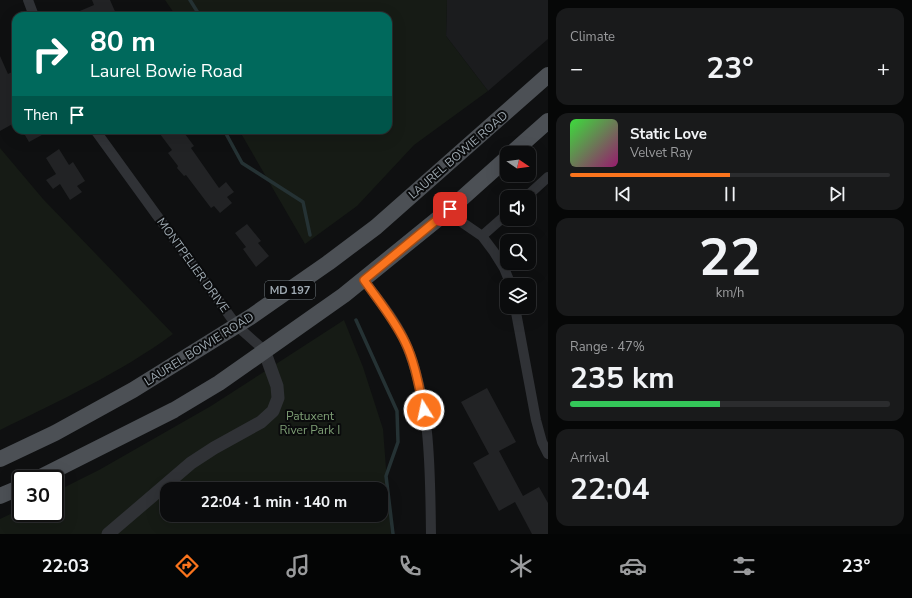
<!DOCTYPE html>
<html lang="en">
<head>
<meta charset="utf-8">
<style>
	body { margin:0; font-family:"Nunito Sans",sans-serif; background:#191a1b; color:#f1f3f6; height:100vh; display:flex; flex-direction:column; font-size:15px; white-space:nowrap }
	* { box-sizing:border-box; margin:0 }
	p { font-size:13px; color:#9a9b9d }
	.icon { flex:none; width:22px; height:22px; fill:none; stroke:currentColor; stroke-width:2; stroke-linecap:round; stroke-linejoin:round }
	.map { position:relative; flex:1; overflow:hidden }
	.drawer { display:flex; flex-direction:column; gap:8px; padding:8px; background:#060707; width:364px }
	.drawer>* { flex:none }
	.top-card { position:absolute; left:12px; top:12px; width:380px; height:122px; border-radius:12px; box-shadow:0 4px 16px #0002,0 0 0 1px #2b2c2e; background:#00695c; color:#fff; overflow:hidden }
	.needle { width:26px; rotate:103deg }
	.controls { position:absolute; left:500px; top:146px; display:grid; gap:8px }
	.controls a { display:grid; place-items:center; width:36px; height:36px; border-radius:8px; background:#0b0c0d; box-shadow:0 4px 16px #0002,0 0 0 1px #2b2c2e; font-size:20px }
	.speed { position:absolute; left:12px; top:470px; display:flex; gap:8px; font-size:20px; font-weight:700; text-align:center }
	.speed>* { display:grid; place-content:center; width:52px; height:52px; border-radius:50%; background:#0b0c0d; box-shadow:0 4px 16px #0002,0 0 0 1px #2b2c2e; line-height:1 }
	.speed .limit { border:2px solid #111; border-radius:6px; background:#fff; color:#111 }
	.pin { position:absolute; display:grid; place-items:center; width:34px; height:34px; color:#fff; margin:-17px; border-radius:8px; box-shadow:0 2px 6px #0006 }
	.me { position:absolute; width:44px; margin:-22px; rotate:350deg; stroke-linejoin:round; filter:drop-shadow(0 0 3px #0008) }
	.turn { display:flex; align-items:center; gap:14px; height:84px; padding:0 12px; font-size:18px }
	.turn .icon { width:52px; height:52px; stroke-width:2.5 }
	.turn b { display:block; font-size:28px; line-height:34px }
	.then { display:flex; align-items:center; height:38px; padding:0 12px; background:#0003; gap:8px; font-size:15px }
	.big { font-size:30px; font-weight:700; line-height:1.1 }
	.drawer .tile { flex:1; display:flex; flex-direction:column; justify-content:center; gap:6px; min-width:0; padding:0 14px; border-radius:12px; background:#191a1b }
	.drawer .dial { align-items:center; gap:0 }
	.dial b { font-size:52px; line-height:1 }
	.song { display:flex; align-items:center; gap:12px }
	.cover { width:48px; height:48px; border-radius:6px; background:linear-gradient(135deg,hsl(120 70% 55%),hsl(320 70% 35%)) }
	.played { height:4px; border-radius:2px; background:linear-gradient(90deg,#fb741d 50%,#2b2c2e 50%) }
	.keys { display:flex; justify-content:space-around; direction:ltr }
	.heat { display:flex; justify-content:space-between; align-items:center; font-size:22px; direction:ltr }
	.charge { height:6px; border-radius:3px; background:linear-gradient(90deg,#34c759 47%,#2b2c2e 0) }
	.trip { position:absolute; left:160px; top:482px; width:228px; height:40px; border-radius:12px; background:#0b0c0d; box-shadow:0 4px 16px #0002,0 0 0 1px #2b2c2e; font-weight:700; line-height:40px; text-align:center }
	.menu { display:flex; height:64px; justify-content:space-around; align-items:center; background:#040505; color:#9a9b9d }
	.menu .icon { width:28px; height:28px }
	.menu .current { color:#fb741d }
	.menu b { font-size:18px; color:#f1f3f6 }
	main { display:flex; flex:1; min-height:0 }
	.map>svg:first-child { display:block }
</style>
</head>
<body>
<main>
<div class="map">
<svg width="548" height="534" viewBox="0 0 548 534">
	<rect width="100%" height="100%" fill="#0f1011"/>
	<path fill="#1b1c1e" d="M447,0H548V39L488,91L446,36Z"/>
	<path fill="#161b15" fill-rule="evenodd" d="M165,0H447L446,36L488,91L414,145L357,206L305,244L239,130H388V16H176Z
		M0,148L43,199L173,334C120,373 59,401 0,430Z
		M344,320L363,367L383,429L391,534H0V519L21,509V513H55V492L99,470L211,406ZM167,489H381V515H167Z"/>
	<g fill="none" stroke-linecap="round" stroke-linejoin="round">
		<path stroke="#253234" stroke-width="3.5" d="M190,0L200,16
			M224,130L242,163L303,202L310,235
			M356,320L397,411L398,442L386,476L393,534"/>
	</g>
	<path fill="#222325" d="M92,0H110L117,16H68L94,5Z
		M0,56L8,74L16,70V122L0,131Z
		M22,130H51L29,142Z
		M157,130H182L194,146L191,148L219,188L226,182L234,192L227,197L232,203L220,213L214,206L211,208L186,175L184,176L177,168L178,166L168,153L172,150Z
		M59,149L69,165L73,162L85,181L77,186L82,192L70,200L60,184L53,189L46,180L56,174L46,158Z
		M247,224L261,241L258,243L269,256L256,267L243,249L246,247L235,233Z
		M487,388L516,442L499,451L523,496L539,487L548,503V534H532L515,502L499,511L473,463L489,454L461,402Z"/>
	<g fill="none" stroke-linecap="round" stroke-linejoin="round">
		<path stroke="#303236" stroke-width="10" d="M28,0L34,16
			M95,130L237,326L264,350
			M526,197L548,177
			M450,209L463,223L482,236L494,252L504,268L511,285
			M482,236L507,214
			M364,280C378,300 396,320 406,344C431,404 430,470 431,534
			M515,307L536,420L542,442L548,454"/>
		<path stroke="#303236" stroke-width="13" d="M108,534L191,463L214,448L261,422L273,411L278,398L277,386L264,350"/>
		<path stroke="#4c5055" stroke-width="16" d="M512,153L548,121
			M0,459L55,433L133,390L252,316L328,263L376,227L548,75
			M37,479L174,410L219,383L344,295L450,209L507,158
			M0,496L21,487"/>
	</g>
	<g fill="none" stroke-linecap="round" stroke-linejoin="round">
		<defs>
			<path id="route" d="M424,410C419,387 415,362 405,342C394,319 378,300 364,280L450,209"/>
		</defs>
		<use href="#route" stroke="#a34b13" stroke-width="10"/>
		<use href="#route" stroke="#fb741d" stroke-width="7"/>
	</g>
	<g text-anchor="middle" stroke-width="4" stroke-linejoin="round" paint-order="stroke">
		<rect fill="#0a0b0c" stroke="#727a80" stroke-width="1" x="265" y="281" width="50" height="18" rx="3"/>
		<g font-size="11" font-weight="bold" fill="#9faab2">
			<text x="290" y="294">MD 197</text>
		</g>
		<g font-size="12" fill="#9faab2" stroke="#0a0b0c">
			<text transform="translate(458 155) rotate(-41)" y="4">LAUREL BOWIE ROAD</text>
			<text transform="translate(193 265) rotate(54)" y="4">MONTPELIER DRIVE</text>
			<text transform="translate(199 349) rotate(-32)" y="4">LAUREL BOWIE ROAD</text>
		</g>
		<g font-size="12" fill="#7e9f75" stroke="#0a0b0c">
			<text x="310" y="420">Patuxent<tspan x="310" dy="14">River Park I</tspan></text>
		</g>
	</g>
</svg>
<div class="controls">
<a><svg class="needle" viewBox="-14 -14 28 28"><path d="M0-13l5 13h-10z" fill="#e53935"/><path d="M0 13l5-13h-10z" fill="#9a9b9d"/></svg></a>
<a><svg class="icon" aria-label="sound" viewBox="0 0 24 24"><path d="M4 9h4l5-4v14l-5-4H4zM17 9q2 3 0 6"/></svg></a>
<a><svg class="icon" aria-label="search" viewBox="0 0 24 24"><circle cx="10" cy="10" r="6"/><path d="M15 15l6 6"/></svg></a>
<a><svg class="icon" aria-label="layers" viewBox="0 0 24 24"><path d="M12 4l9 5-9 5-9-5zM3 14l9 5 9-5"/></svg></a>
</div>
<div class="speed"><div class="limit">30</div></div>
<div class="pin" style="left:450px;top:209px;background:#d93025"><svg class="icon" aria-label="arrive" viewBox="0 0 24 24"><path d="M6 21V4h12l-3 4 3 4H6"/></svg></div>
<svg class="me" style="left:424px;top:410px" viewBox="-20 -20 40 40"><circle r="17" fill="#fb741d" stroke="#fff" stroke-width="3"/><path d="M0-11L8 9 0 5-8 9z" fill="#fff"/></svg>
<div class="trip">22:04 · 1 min · 140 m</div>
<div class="top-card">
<div class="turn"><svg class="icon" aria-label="right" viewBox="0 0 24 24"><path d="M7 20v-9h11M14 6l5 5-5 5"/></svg><div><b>80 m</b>Laurel Bowie Road</div></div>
<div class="then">Then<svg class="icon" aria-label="arrive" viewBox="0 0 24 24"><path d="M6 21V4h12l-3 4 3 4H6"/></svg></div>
</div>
</div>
<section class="drawer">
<div class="tile"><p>Climate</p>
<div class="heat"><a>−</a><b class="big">23°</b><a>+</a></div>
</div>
<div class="tile">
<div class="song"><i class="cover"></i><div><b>Static Love</b><p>Velvet Ray</p></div></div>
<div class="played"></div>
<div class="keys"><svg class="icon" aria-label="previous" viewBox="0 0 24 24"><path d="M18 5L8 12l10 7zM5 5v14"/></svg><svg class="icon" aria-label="pause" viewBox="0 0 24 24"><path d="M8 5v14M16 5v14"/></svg><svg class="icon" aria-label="next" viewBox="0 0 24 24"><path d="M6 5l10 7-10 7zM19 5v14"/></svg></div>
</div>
<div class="tile dial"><b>22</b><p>km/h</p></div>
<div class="tile"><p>Range · 47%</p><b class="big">235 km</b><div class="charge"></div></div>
<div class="tile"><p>Arrival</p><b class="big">22:04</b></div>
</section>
</main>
<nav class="menu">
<b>22:03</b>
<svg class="icon current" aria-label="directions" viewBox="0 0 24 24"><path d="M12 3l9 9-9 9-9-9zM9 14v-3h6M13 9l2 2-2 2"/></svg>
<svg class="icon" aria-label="music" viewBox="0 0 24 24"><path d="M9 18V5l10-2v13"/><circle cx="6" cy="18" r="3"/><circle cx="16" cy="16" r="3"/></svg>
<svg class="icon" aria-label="phone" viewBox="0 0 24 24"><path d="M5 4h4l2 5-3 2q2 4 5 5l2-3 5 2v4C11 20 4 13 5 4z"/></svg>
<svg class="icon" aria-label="climate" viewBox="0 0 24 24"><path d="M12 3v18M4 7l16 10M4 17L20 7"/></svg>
<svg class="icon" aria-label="car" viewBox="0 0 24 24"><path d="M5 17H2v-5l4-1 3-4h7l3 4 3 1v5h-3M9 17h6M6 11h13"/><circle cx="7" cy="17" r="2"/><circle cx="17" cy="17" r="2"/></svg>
<svg class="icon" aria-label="filters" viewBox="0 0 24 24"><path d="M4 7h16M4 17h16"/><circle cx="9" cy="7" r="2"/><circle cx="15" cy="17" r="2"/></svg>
<b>23°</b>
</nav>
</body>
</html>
